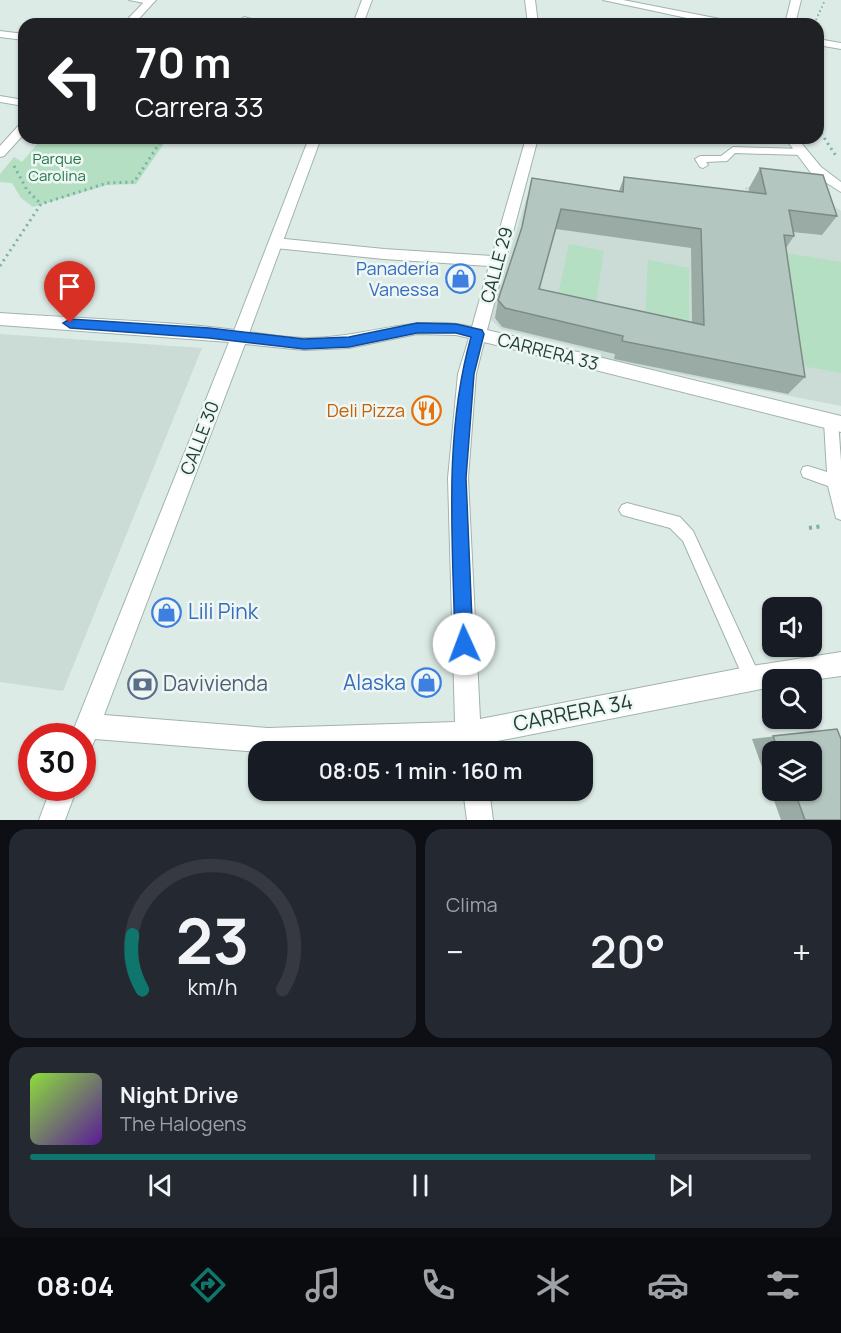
<!DOCTYPE html>
<html lang="es">
<head>
<meta charset="utf-8">
<style>
	body { margin:0; font-family:Manrope,sans-serif; background:#242831; color:#f1f3f6; height:100vh; display:flex; flex-direction:column; font-size:22px; white-space:nowrap }
	* { box-sizing:border-box; margin:0 }
	p { font-size:20px; color:#9ea1a6 }
	.icon { flex:none; width:33px; height:33px; fill:none; stroke:currentColor; stroke-width:2; stroke-linecap:round; stroke-linejoin:round }
	.map { position:relative; height:820px; overflow:hidden }
	.panel { display:flex; flex-direction:column; gap:9px; padding:9px; background:#0d0f14; flex:1 }
	.panel>* { flex:none }
	.banner { position:absolute; left:18px; top:18px; width:806px; height:126px; border-radius:18px; box-shadow:0 2px 4px #0004; background:#202124; color:#fff; overflow:hidden }
	.tools { position:absolute; left:762px; top:597px; display:grid; gap:12px }
	.tools a { display:grid; place-items:center; width:60px; height:60px; border-radius:12px; background:#171b24; box-shadow:0 2px 4px #0004; font-size:30px }
	.speed { position:absolute; left:18px; top:723px; display:flex; gap:12px; font-size:30px; font-weight:700; text-align:center }
	.speed>* { display:grid; place-content:center; width:78px; height:78px; border-radius:50%; background:#171b24; box-shadow:0 2px 4px #0004; line-height:1 }
	.speed .limit { border:9px solid #d22; background:#fff; color:#111 }
	.pin { position:absolute; display:grid; place-items:center; width:51px; height:51px; color:#fff; margin:-62px -26px; border-radius:50% 50% 50% 0; rotate:-45deg; box-shadow:0 0 6px #0007 }
	.pin .icon { rotate:45deg }
	.me { position:absolute; width:66px; margin:-33px; rotate:358deg; stroke-linejoin:round; filter:drop-shadow(0 0 4px #0008) }
	.turn { display:flex; align-items:center; gap:21px; height:126px; padding:0 18px; font-size:27px }
	.turn .icon { width:78px; height:78px; stroke-width:2.5 }
	.turn b { display:block; font-size:42px; line-height:51px }
	.big { font-size:45px; font-weight:600; line-height:1.1 }
	.panel .tile { flex:1; display:flex; flex-direction:column; justify-content:center; gap:9px; min-width:0; padding:0 21px; border-radius:18px; background:#242831 }
	.panel .dial { align-items:center; gap:0 }
	.dial svg { height:156px; overflow:visible; fill:none; stroke:#363941; stroke-width:7; stroke-linecap:round; text-anchor:middle }
	.dial text { fill:#f1f3f6; stroke:none }
	.song { display:flex; align-items:center; gap:18px }
	.cover { width:72px; height:72px; border-radius:9px; background:linear-gradient(135deg,hsl(90 70% 55%),hsl(270 70% 35%)) }
	.played { height:6px; border-radius:3px; background:linear-gradient(90deg,#0f766e 80%,#363941 80%) }
	.keys { display:flex; justify-content:space-around; direction:ltr }
	.heat { display:flex; justify-content:space-between; align-items:center; font-size:33px; direction:ltr }
	.panel .tiles { flex:1; display:grid; gap:9px; grid-template-columns:1fr 1fr }
	.tile:last-child { grid-column:span 2 }
	.trip { position:absolute; left:248px; top:741px; width:345px; height:60px; border-radius:18px; background:#171b24; box-shadow:0 2px 4px #0004; font-weight:600; line-height:60px; text-align:center }
	.tabs { display:flex; height:96px; justify-content:space-around; align-items:center; background:#090b0e; color:#9ea1a6 }
	.tabs .icon { width:42px; height:42px }
	.tabs .on { color:#0f766e }
	.tabs b { font-size:27px; color:#f1f3f6 }
	.map>svg:first-child { display:block }
</style>
</head>
<body>
<div class="map">
<svg width="841" height="820" viewBox="0 0 841 820">
	<rect width="100%" height="100%" fill="#ddebe6"/>
	<path fill="#cbdbd5" d="M745,187L818,193L841,211V406L601,359V353L501,329L490,319L527,196L613,208L751,210Z
		M0,334L202,348L63,691L0,682Z"/>
	<path fill="#b4dfc2" d="M34,138H168L136,184L107,185L33,207L21,198L12,183L0,182V174L14,157L22,162L39,142Z
		M569,244L604,251L595,308L557,300Z
		M786,253L841,262V373L803,366Z
		M648,260L689,268V326L645,318Z"/>
	<g fill="none" stroke-linecap="round" stroke-linejoin="round">
		<defs>
			<path id="service" d="M129,0H150L153,2L149,4Z
				M244,17L251,19L245,24H236Z
				M733,147L801,149L806,152L801,155L735,153L727,161L706,162L708,165L703,168L700,167L695,159L700,156H721Z
				M831,416L836,418L838,422L841,461V520L836,518L828,486L803,477L801,472L803,467L808,466L827,472L824,422L826,418Z
				M627,503L680,517L693,531L758,672L761,678L758,684L752,687L746,684L683,541L670,528L622,515L619,510L622,505Z"/>
			<path id="pedestrian" d="M362,0H372L363,24H353Z
				M309,138H321L248,336L246,340L240,342L234,340L232,336Z"/>
			<path id="minor" d="M146,0H156L134,24H123Z
				M525,0H535L538,24H528Z
				M603,0H623L730,21L735,24H715Z
				M0,31L24,34V40L0,37Z
				M818,39L841,43V49L818,45Z
				M0,96L24,100V106L0,102Z
				M24,123V134L4,156L0,157V146L20,124Z
				M526,138H538L487,330L841,416V432L484,342L476,374L468,478L480,719L752,666L841,652V676L812,680H772V687L482,744V752H457V747L258,752L95,739L92,746L82,749V736H71L229,342L0,325V313C70,318 140,320 210,327C241,330 273,337 305,338C362,339 415,313 472,327L489,266L384,259L275,248L268,243L275,238L384,249L492,256ZM417,334L456,335L469,338L458,374L448,478L455,722L268,728L104,715L245,344L304,350L349,348Z
				M51,788H77L65,820H39Z
				M463,790H489L493,820H467Z"/>
			<path id="secondary" d="M791,0H801L795,24H785Z
				M785,138H797L821,167L841,182V192L811,173Z"/>
		</defs>
		<use href="#service" stroke="#a0b3ae" stroke-width="2"/>
		<use href="#pedestrian" stroke="#a0b3ae" stroke-width="2"/>
		<use href="#minor" stroke="#a0b3ae" stroke-width="2"/>
		<use href="#secondary" stroke="#9cb8af" stroke-width="2"/>
		<path stroke="#7bb2a4" stroke-width="2" stroke-dasharray="1.5 3" stroke-linecap="butt" d="M816,20L825,0
			M818,129L822,135"/>
		<path stroke="#7bb2a4" stroke-width="3" stroke-dasharray="2 4" stroke-linecap="butt" d="M821,133L836,156
			M237,138L290,142
			M14,166L27,190L41,204
			M0,266L41,204L107,183L134,182L163,138"/>
		<path stroke="#7bb2a4" stroke-width="4" stroke-dasharray="3 4.5" stroke-linecap="butt" d="M809,528L823,526"/>
		<use href="#service" fill="#fff" fill-rule="evenodd"/>
		<use href="#pedestrian" fill="#fff" fill-rule="evenodd"/>
		<use href="#minor" fill="#fff" fill-rule="evenodd"/>
		<use href="#secondary" fill="#fff" fill-rule="evenodd"/>
	</g>
	<path fill="#9aaaa4" fill-rule="evenodd" d="M760,168L837,216L822,235L793,232L794,236L786,248L805,377L788,394L614,359L615,354L502,327L495,318L498,300L522,227L532,178L619,191L624,177L749,192V188ZM556,229L691,248L692,322L539,289Z
		M837,729L841,820H781L752,739ZM772,752H812V790H772Z"/>
	<path fill="#b3c6bf" stroke="#7d8b86" stroke-width="1.5" fill-rule="evenodd" d="M760,168L823,175L837,216L789,210L794,236L784,235L805,377L622,341L623,336L505,308L498,300L522,227L532,178L623,192L624,177L766,194ZM561,209L701,229L704,325L539,289Z
		M837,729L841,739V820H805L794,790H812V752H779L773,736Z"/>
	<path fill="#1a73e8" stroke="#114b97" stroke-width="1.5" d="M70,319L209,328L304,339L349,337L417,323L456,324L482,330L484,334L474,374L466,478L473,644L470,650L464,653L458,650L455,644C453,542 443,436 471,337L456,333H417L349,347L304,349L209,338L70,328L63,323Z"/>
	<defs>
		<symbol id="shop-ring" viewBox="-11 -11 22 22"><circle r="9.5" fill="#eef7f3" stroke="#3f7fe0" stroke-width="1.5"/><path d="M-5-2.5h2.3a2.7 3.5 0 0 1 5.4 0H5L5.5 6h-11ZM-1.5-2.5h3a1.5 2.3 0 0 0-3 0Z" fill="#3f7fe0"/></symbol>
		<symbol id="restaurant-ring" viewBox="-11 -11 22 22"><circle r="9.5" fill="#eef7f3" stroke="#e8710a" stroke-width="1.5"/><path d="M-5-6h1v4h1v-4h1v4h1v-4h1v5L-1.5 .5V6h-2V.5L-5-1ZM5-6V6H3V1.5H1.5Q1.5-4 5-6Z" fill="#e8710a"/></symbol>
		<symbol id="bank-ring" viewBox="-11 -11 22 22"><circle r="9.5" fill="#eef7f3" stroke="#5c6f8a" stroke-width="1.5"/><path d="M-6-4H6V4H-6ZM0-2.3a2.3 2.3 0 1 0 0 4.6a2.3 2.3 0 1 0 0-4.6Z" fill="#5c6f8a"/></symbol>
	</defs>
	<g fill-rule="evenodd">
		<use href="#shop-ring" x="444" y="262" width="33" height="33"/>
		<use href="#restaurant-ring" x="410" y="394" width="33" height="33"/>
		<use href="#shop-ring" x="150" y="596" width="33" height="33"/>
		<use href="#shop-ring" x="410" y="666" width="33" height="33"/>
		<use href="#bank-ring" x="126" y="668" width="33" height="33"/>
	</g>
	<g text-anchor="middle" stroke-width="5" stroke-linejoin="round" paint-order="stroke">
		<g font-size="15" fill="#247649" stroke="#eef7f3">
			<text x="57" y="164">Parque<tspan x="57" dy="17">Carolina</tspan></text>
		</g>
		<g font-size="18" fill="#1e3c36" stroke="#eef7f3">
			<text transform="translate(497 265) rotate(-75)" y="6">CALLE 29</text>
			<text transform="translate(548 352) rotate(14)" y="6">CARRERA 33</text>
			<text transform="translate(200 438) rotate(-69)" y="6">CALLE 30</text>
		</g>
		<g font-size="18" fill="#366cbe" stroke="#eef7f3" text-anchor="end">
			<text x="439" y="275">Panadería<tspan x="439" dy="21">Vanessa</tspan></text>
		</g>
		<g font-size="18" fill="#c56008" stroke="#eef7f3" text-anchor="end">
			<text x="405" y="417">Deli Pizza</text>
		</g>
		<g font-size="21" fill="#366cbe" stroke="#eef7f3" text-anchor="start">
			<text x="188" y="619">Lili Pink</text>
			<text x="406" y="690" text-anchor="end">Alaska</text>
		</g>
		<g font-size="21" fill="#4e5e75" stroke="#eef7f3" text-anchor="start">
			<text x="163" y="691">Davivienda</text>
		</g>
		<g font-size="21" fill="#1e3c36" stroke="#eef7f3">
			<text transform="translate(573 713) rotate(-11)" y="7">CARRERA 34</text>
		</g>
	</g>
</svg>
<div class="tools">
<a><svg class="icon" aria-label="sound" viewBox="0 0 24 24"><path d="M4 9h4l5-4v14l-5-4H4zM17 9q2 3 0 6"/></svg></a>
<a><svg class="icon" aria-label="search" viewBox="0 0 24 24"><circle cx="10" cy="10" r="6"/><path d="M15 15l6 6"/></svg></a>
<a><svg class="icon" aria-label="layers" viewBox="0 0 24 24"><path d="M12 4l9 5-9 5-9-5zM3 14l9 5 9-5"/></svg></a>
</div>
<div class="speed"><div class="limit">30</div></div>
<div class="pin" style="left:70px;top:323px;background:#d93025"><svg class="icon" aria-label="arrive" viewBox="0 0 24 24"><path d="M6 21V4h12l-3 4 3 4H6"/></svg></div>
<svg class="me" style="left:464px;top:644px" viewBox="-20 -20 40 40"><circle r="19" fill="#fff"/><path d="M0-13L10 11 0 6-10 11z" fill="#1a73e8"/></svg>
<div class="trip">08:05 · 1 min · 160 m</div>
<div class="banner">
<div class="turn"><svg class="icon" aria-label="left" viewBox="0 0 24 24"><path d="M17 20v-9H6M10 6l-5 5 5 5"/></svg><div><b>70 m</b>Carrera 33</div></div>
</div>
</div>
<section class="panel">
<div class="tiles">
<div class="tile dial"><svg viewBox="0 0 100 80">
<path d="M14 69A42 42 0 1 1 86 69"/>
<path d="M14 69A42 42 0 0 1 9 41" stroke="#0f766e"/>
<text x="50" y="56" font-size="32" font-weight="700">23</text>
<text x="50" y="72" font-size="11">km/h</text>
</svg></div>
<div class="tile"><p>Clima</p>
<div class="heat"><a>−</a><b class="big">20°</b><a>+</a></div>
</div>
<div class="tile">
<div class="song"><i class="cover"></i><div><b>Night Drive</b><p>The Halogens</p></div></div>
<div class="played"></div>
<div class="keys"><svg class="icon" aria-label="previous" viewBox="0 0 24 24"><path d="M18 5L8 12l10 7zM5 5v14"/></svg><svg class="icon" aria-label="pause" viewBox="0 0 24 24"><path d="M8 5v14M16 5v14"/></svg><svg class="icon" aria-label="next" viewBox="0 0 24 24"><path d="M6 5l10 7-10 7zM19 5v14"/></svg></div>
</div>
</div>
</section>
<nav class="tabs">
<b>08:04</b>
<svg class="icon on" aria-label="directions" viewBox="0 0 24 24"><path d="M12 3l9 9-9 9-9-9zM9 14v-3h6M13 9l2 2-2 2"/></svg>
<svg class="icon" aria-label="music" viewBox="0 0 24 24"><path d="M9 18V5l10-2v13"/><circle cx="6" cy="18" r="3"/><circle cx="16" cy="16" r="3"/></svg>
<svg class="icon" aria-label="phone" viewBox="0 0 24 24"><path d="M5 4h4l2 5-3 2q2 4 5 5l2-3 5 2v4C11 20 4 13 5 4z"/></svg>
<svg class="icon" aria-label="climate" viewBox="0 0 24 24"><path d="M12 3v18M4 7l16 10M4 17L20 7"/></svg>
<svg class="icon" aria-label="car" viewBox="0 0 24 24"><path d="M5 17H2v-5l4-1 3-4h7l3 4 3 1v5h-3M9 17h6M6 11h13"/><circle cx="7" cy="17" r="2"/><circle cx="17" cy="17" r="2"/></svg>
<svg class="icon" aria-label="filters" viewBox="0 0 24 24"><path d="M4 7h16M4 17h16"/><circle cx="9" cy="7" r="2"/><circle cx="15" cy="17" r="2"/></svg>
</nav>
</body>
</html>
